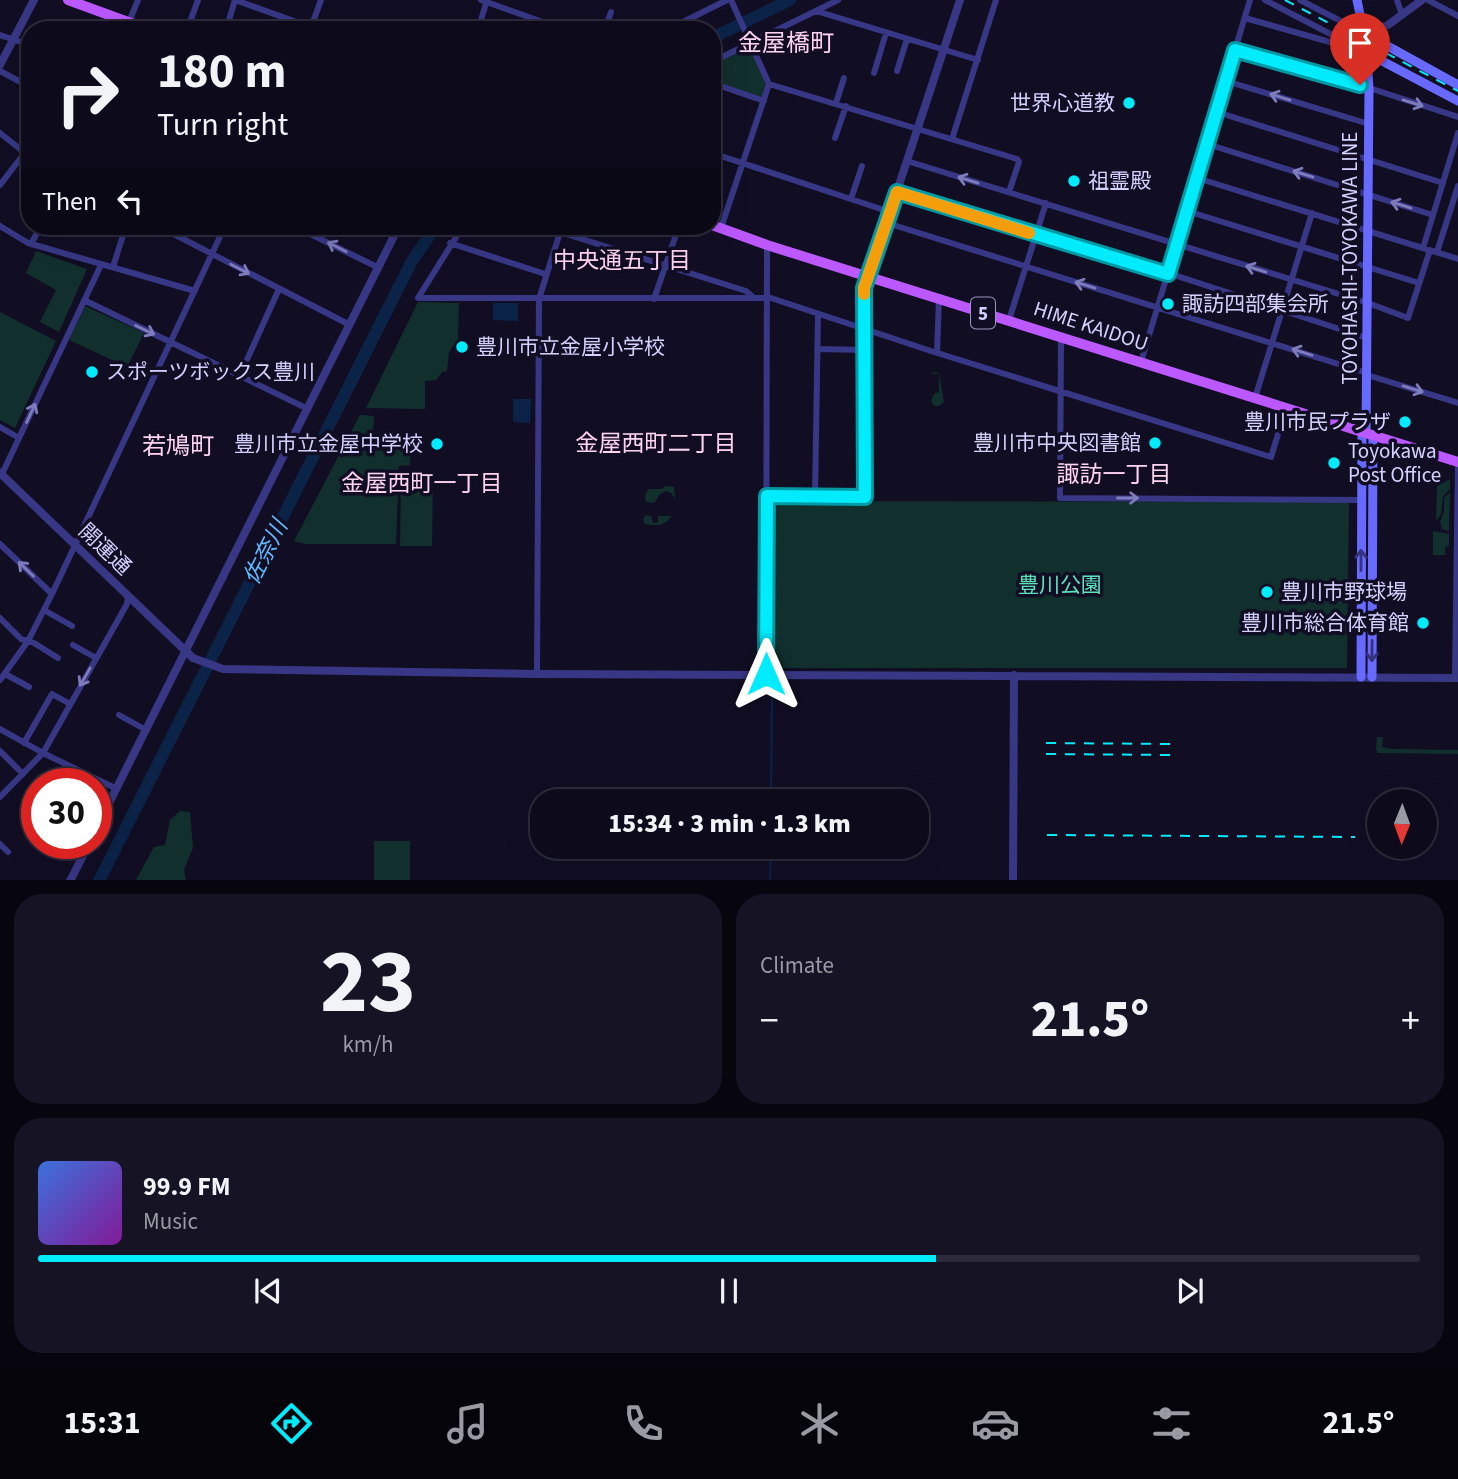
<!DOCTYPE html>
<html lang="en">
<head>
<meta charset="utf-8">
<style>
	body { margin:0; font-family:"Source Sans 3","Noto Sans JP",sans-serif; background:#161324; color:#f1f3f6; height:100vh; display:flex; flex-direction:column; font-size:26px; white-space:nowrap }
	* { box-sizing:border-box; margin:0 }
	p { font-size:23px; color:#9a9aa3 }
	.icon { flex:none; width:38px; height:38px; fill:none; stroke:currentColor; stroke-width:2; stroke-linecap:round; stroke-linejoin:round }
	.map { position:relative; height:880px; overflow:hidden }
	.sheet { display:flex; flex-direction:column; gap:14px; padding:14px; background:#07060f; flex:1 }
	.sheet>* { flex:none }
	.guide { position:absolute; left:21px; top:21px; width:700px; height:214px; border-radius:28px; box-shadow:0 7px 28px #0002,0 0 0 2px #2d2b3a; background:#0d0a1b; color:#f1f3f6; overflow:hidden }
	.needle { width:46px; rotate:181deg }
	.fabs { position:absolute; left:1367px; top:789px; display:grid; gap:14px }
	.fabs a { display:grid; place-items:center; width:70px; height:70px; border-radius:50%; background:#0d0a1b; box-shadow:0 7px 28px #0002,0 0 0 2px #2d2b3a; font-size:35px }
	.speed { position:absolute; left:21px; top:768px; display:flex; gap:14px; font-size:35px; font-weight:700; text-align:center }
	.speed>* { display:grid; place-content:center; width:91px; height:91px; border-radius:50%; background:#0d0a1b; box-shadow:0 7px 28px #0002,0 0 0 2px #2d2b3a; line-height:1 }
	.speed .limit { border:10px solid #d22; background:#fff; color:#111 }
	.pin { position:absolute; display:grid; place-items:center; width:60px; height:60px; color:#fff; margin:-72px -30px; border-radius:50% 50% 50% 0; rotate:-45deg; box-shadow:0 0 7px #0007 }
	.pin .icon { rotate:45deg }
	.me { position:absolute; width:77px; margin:-38px; rotate:0deg; stroke-linejoin:round; filter:drop-shadow(0 0 5px #0008) }
	.turn { display:flex; align-items:center; gap:24px; height:147px; padding:0 21px; font-size:32px }
	.turn .icon { width:91px; height:91px; stroke-width:2.5 }
	.turn b { display:block; font-size:49px; line-height:60px }
	.then { display:flex; align-items:center; height:66px; padding:0 21px; background:#0003; gap:14px; font-size:26px }
	.big { font-size:52px; font-weight:800; line-height:1.1 }
	.sheet .widget { flex:1; display:flex; flex-direction:column; justify-content:center; gap:10px; min-width:0; padding:0 24px; border-radius:28px; background:#161324 }
	.sheet .dial { align-items:center; gap:0 }
	.dial b { font-size:91px; line-height:1 }
	.song { display:flex; align-items:center; gap:21px }
	.cover { width:84px; height:84px; border-radius:10px; background:linear-gradient(135deg,hsl(220 70% 55%),hsl(290 70% 35%)) }
	.played { height:7px; border-radius:4px; background:linear-gradient(90deg,#00ebfc 65%,#2d2b3a 65%) }
	.keys { display:flex; justify-content:space-around; direction:ltr }
	.heat { display:flex; justify-content:space-between; align-items:center; font-size:38px; direction:ltr }
	.sheet .tiles { flex:1; display:grid; gap:14px; grid-template-columns:1fr 1fr }
	.widget:last-child { grid-column:span 2 }
	.trip { position:absolute; left:530px; top:789px; width:399px; height:70px; border-radius:28px; background:#0d0a1b; box-shadow:0 7px 28px #0002,0 0 0 2px #2d2b3a; font-weight:800; line-height:70px; text-align:center }
	.menu { display:flex; height:112px; justify-content:space-around; align-items:center; background:#05040b; color:#9a9aa3 }
	.menu .icon { width:49px; height:49px }
	.menu .selected { color:#00ebfc }
	.menu b { font-size:32px; color:#f1f3f6 }
	.map>svg:first-child { display:block }
</style>
</head>
<body>
<div class="map">
<svg width="1458" height="881" viewBox="0 0 1458 881">
	<rect width="100%" height="100%" fill="#110e24"/>
	<path fill="#112f2d" d="M747,48H750L766,83L762,96L760,97L712,80V65Z
		M36,251L87,269L59,332L40,322L56,290L26,273Z
		M418,302L459,303L458,339L449,352L447,371L442,372L436,380L425,381V409L366,408Z
		M85,306L144,333L127,367L69,340Z
		M0,312L56,341L15,428L0,420Z
		M935,372L939,373L944,402L939,406H934L931,401L934,394L939,392V374H931Z
		M360,415L374,416L373,434L410,435V465L399,466L396,544H305L294,541Z
		M1406,462L1443,474L1436,478L1423,475L1401,480V470H1406Z
		M401,473L433,474L432,546H400Z
		M1450,479V489L1443,496L1441,514L1436,521L1437,486Z
		M665,486L674,487L675,499L671,493L666,491L660,494L654,503L646,502L645,495L649,489H662Z
		M1450,492L1449,531L1442,529L1440,522L1444,512V498Z
		M772,501L1349,502L1347,668H773Z
		M645,515L651,516L653,523H658V516H671C666,526 656,526 645,524L643,520Z
		M1433,531L1449,534V546L1445,547V555H1433Z
		M1377,737H1383L1382,747L1391,749L1458,750V754L1378,753L1376,749Z
		M180,811L190,812L193,848L184,869L186,880H136L154,847L165,845L170,820Z
		M374,841H410V880H374Z"/>
	<path fill="#0a2347" d="M493,303H518V321L493,320Z
		M513,399H531L530,423L513,422Z"/>
	<g fill="none" stroke-linecap="round" stroke-linejoin="round">
		<path stroke="#0a2347" stroke-width="2" d="M771,802L772,693
			M770,881L771,847"/>
		<path stroke="#0a2347" stroke-width="12" d="M712,38L790,0
			M99,881L412,261L436,226"/>
		<path stroke="#383785" stroke-width="6" d="M235,0L319,30
			M481,0L565,30
			M1265,0L1367,53
			M1300,0L1364,33
			M1397,0L1402,15
			M1428,0L1458,16
			M816,11L978,60
			M1245,18L1337,44H1349
			M129,22L138,0
			M113,30L121,19
			M187,30L198,0
			M226,30L235,0
			M310,30L321,0
			M478,30L487,0
			M605,30L611,12
			M667,30L727,0
			M0,35L30,45
			M1235,50L1360,85L1458,117
			M712,62L838,0
			M0,71L30,87
			M897,71L907,39
			M874,73L886,33
			M1226,81L1369,124
			M712,83L764,101
			M769,84L1017,159L1019,162L1009,192
			M836,103L844,78
			M1217,112L1443,183
			M0,133L30,157
			M835,138L846,106
			M952,139L996,0
			M1207,144L1433,215
			M712,153L890,212
			M907,161L1368,303L1408,318L1430,250
			M1197,178L1458,259
			M0,185L30,146
			M897,192L1036,235L1168,273L1367,338
			M851,199L862,166
			M1187,211L1419,283
			M887,223L1367,373
			M0,226L28,243L195,291
			M158,226L350,325
			M294,226L379,268
			M463,226L418,298H771L931,351L1271,457L1286,408
			M541,226L746,291L754,298
			M721,228L769,84L731,0
			M450,243L545,274
			M31,244L41,226
			M1423,248L1458,133
			M1437,252L1458,186
			M113,267L126,226
			M654,299L679,226
			M84,300L308,409
			M1009,320L1046,203
			M1061,337L1060,498L1362,500
			M817,349L866,350
			M937,353L939,299
			M1141,362L1250,0
			M240,375L279,289
			M1367,375L1458,403
			M1255,398L1312,213
			M0,427L19,438
			M2,474L101,265
			M767,496L865,497L864,288L869,276
			M815,497L818,314
			M0,544L52,594
			M44,610L72,626
			M0,618L21,639L34,643L58,658
			M73,645L96,658
			M5,674L29,687
			M537,674L539,299L562,226
			M766,674L767,245
			M1455,678L1458,463
			M0,680L28,641L52,594L225,226
			M119,715L146,730
			M0,729L43,753L117,789
			M24,743L52,694L70,704
			M0,751L23,774
			M0,797L43,753L127,604L128,596
			M0,844L8,852"/>
		<path stroke="#383785" stroke-width="8" d="M1364,33L1388,25L1422,0
			M0,65L34,0
			M869,276L960,0
			M0,473L193,658L223,669L537,674L1458,678
			M96,829L399,226
			M70,881L89,844
			M1013,881L1014,675"/>
		<path stroke="#6869ff" stroke-width="9" d="M1357,0L1366,43L1369,89L1366,433
			M1364,33L1458,85
			M1367,53L1458,101
			M1361,677L1362,432
			M1372,677L1373,435"/>
		<path stroke="#bb58ff" stroke-width="10" d="M68,0L150,30
			M712,225L767,245L1458,462"/>
		<path stroke="#00ebfc" stroke-width="2" stroke-dasharray="10 9" stroke-linecap="butt" d="M1285,0L1458,91
			M1046,743L1172,744
			M1046,754L1172,755
			M1047,835L1355,837"/>
	</g>
	<defs><path id="oneway-shaft" d="M-6 0H5M1.5-3L5.5 0L1.5 3" fill="none" stroke-width="1.6" stroke-linecap="round" stroke-linejoin="round" transform="scale(1.75)"/></defs>
	<g stroke="#7f7cbc">
		<use href="#oneway-shaft" transform="translate(1280 97) rotate(-163)"/>
		<use href="#oneway-shaft" transform="translate(1413 103) rotate(17)"/>
		<use href="#oneway-shaft" transform="translate(1303 174) rotate(-163)"/>
		<use href="#oneway-shaft" transform="translate(968 180) rotate(-163)"/>
		<use href="#oneway-shaft" transform="translate(1401 205) rotate(-163)"/>
		<use href="#oneway-shaft" transform="translate(337 247) rotate(-153)"/>
		<use href="#oneway-shaft" transform="translate(240 269) rotate(27)"/>
		<use href="#oneway-shaft" transform="translate(1256 269) rotate(-163)"/>
		<use href="#oneway-shaft" transform="translate(1085 285) rotate(-163)"/>
		<use href="#oneway-shaft" transform="translate(145 330) rotate(26)"/>
		<use href="#oneway-shaft" transform="translate(1302 352) rotate(-162)"/>
		<use href="#oneway-shaft" transform="translate(1413 389) rotate(17)"/>
		<use href="#oneway-shaft" transform="translate(31 413) rotate(-65)"/>
		<use href="#oneway-shaft" transform="translate(1128 498)"/>
		<use href="#oneway-shaft" transform="translate(26 569) rotate(-136)"/>
		<use href="#oneway-shaft" transform="translate(85 677) rotate(120)"/>
	</g>
	<g stroke="#34327c">
		<use href="#oneway-shaft" transform="translate(1361 560) rotate(-90)"/>
		<use href="#oneway-shaft" transform="translate(1372 651) rotate(91)"/>
	</g>
	<g fill="none" stroke-linecap="round" stroke-linejoin="round">
		<defs>
			<path id="route" d="M766,674L767,496L865,497L864,288L897,192L1168,274L1235,50L1360,85"/>
		</defs>
		<use href="#route" stroke="#0099a4" stroke-width="18"/>
		<use href="#route" stroke="#00ebfc" stroke-width="12"/>
		<path stroke="#f59e0b" stroke-width="12" d="M864,294V288L897,192L1029,233"/>
	</g>
	<g fill="#00ebfc" stroke="#110e24" stroke-width="2.5">
		<circle cx="1129" cy="103" r="7"/>
		<circle cx="1074" cy="181" r="7"/>
		<circle cx="1168" cy="304" r="7"/>
		<circle cx="462" cy="347" r="7"/>
		<circle cx="92" cy="372" r="7"/>
		<circle cx="1405" cy="422" r="7"/>
		<circle cx="1155" cy="443" r="7"/>
		<circle cx="437" cy="444" r="7"/>
		<circle cx="1334" cy="463" r="7"/>
		<circle cx="1267" cy="592" r="7"/>
		<circle cx="1423" cy="623" r="7"/>
	</g>
	<g text-anchor="middle" stroke-width="7" stroke-linejoin="round" paint-order="stroke">
		<rect fill="#110e24" stroke="#9a96bd" stroke-width="2" x="971" y="297.5" width="24" height="31" rx="5"/>
		<g font-size="19" font-weight="bold" fill="#d5d1ff">
			<text x="983" y="320">5</text>
		</g>
		<g font-size="21" fill="#d5d1ff" stroke="#110e24" text-anchor="start">
			<text x="1115" y="110" text-anchor="end">世界心道教</text>
			<text x="1088" y="188">祖霊殿</text>
			<text x="1182" y="311">諏訪四部集会所</text>
			<text x="476" y="354">豊川市立金屋小学校</text>
			<text x="106" y="379">スポーツボックス豊川</text>
			<text x="1391" y="429" text-anchor="end">豊川市民プラザ</text>
			<text x="1141" y="450" text-anchor="end">豊川市中央図書館</text>
			<text x="423" y="451" text-anchor="end">豊川市立金屋中学校</text>
			<text x="1348" y="458">Toyokawa<tspan x="1348" dy="24">Post Office</tspan></text>
			<text x="1281" y="599">豊川市野球場</text>
			<text x="1409" y="630" text-anchor="end">豊川市総合体育館</text>
		</g>
		<g font-size="21" fill="#d5d1ff" stroke="#110e24">
			<text transform="translate(1350 258) rotate(-90)" y="7">TOYOHASHI-TOYOKAWA LINE</text>
			<text transform="translate(1091 326) rotate(18)" y="7">HIME KAIDOU</text>
			<text transform="translate(105 549) rotate(44)" y="7">開運通</text>
		</g>
		<g font-size="21" fill="#5ae3bc" stroke="#110e24">
			<text x="1060" y="592">豊川公園</text>
		</g>
		<g font-size="23" fill="#ffd3f1" stroke="#110e24">
			<text x="622" y="268">中央通五丁目</text>
			<text x="656" y="451">金屋西町二丁目</text>
			<text x="1114" y="482">諏訪一丁目</text>
			<text x="422" y="491">金屋西町一丁目</text>
		</g>
		<g font-size="23" font-style="italic" fill="#5fbaff" stroke="#110e24">
			<text transform="translate(265 552) rotate(-63)" y="8">佐奈川</text>
		</g>
		<g font-size="24" fill="#ffd3f1" stroke="#110e24">
			<text x="786" y="51">金屋橋町</text>
			<text x="178" y="454">若鳩町</text>
		</g>
	</g>
</svg>
<div class="fabs">
<a><svg class="needle" viewBox="-14 -14 28 28"><path d="M0-13l5 13h-10z" fill="#e53935"/><path d="M0 13l5-13h-10z" fill="#9a9aa3"/></svg></a>
</div>
<div class="speed"><div class="limit">30</div></div>
<div class="pin" style="left:1360px;top:85px;background:#d93025"><svg class="icon" aria-label="arrive" viewBox="0 0 24 24"><path d="M6 21V4h12l-3 4 3 4H6"/></svg></div>
<svg class="me" style="left:766px;top:674px" viewBox="-20 -20 40 40"><path d="M0-17L14 15 0 8-14 15z" fill="#00ebfc" stroke="#fff" stroke-width="4"/></svg>
<div class="trip">15:34 · 3 min · 1.3 km</div>
<div class="guide">
<div class="turn"><svg class="icon" aria-label="right" viewBox="0 0 24 24"><path d="M7 20v-9h11M14 6l5 5-5 5"/></svg><div><b>180 m</b>Turn right</div></div>
<div class="then">Then<svg class="icon" aria-label="left" viewBox="0 0 24 24"><path d="M17 20v-9H6M10 6l-5 5 5 5"/></svg></div>
</div>
</div>
<section class="sheet">
<div class="tiles">
<div class="widget dial"><b>23</b><p>km/h</p></div>
<div class="widget"><p>Climate</p>
<div class="heat"><a>−</a><b class="big">21.5°</b><a>+</a></div>
</div>
<div class="widget">
<div class="song"><i class="cover"></i><div><b>99.9 FM</b><p>Music</p></div></div>
<div class="played"></div>
<div class="keys"><svg class="icon" aria-label="previous" viewBox="0 0 24 24"><path d="M18 5L8 12l10 7zM5 5v14"/></svg><svg class="icon" aria-label="pause" viewBox="0 0 24 24"><path d="M8 5v14M16 5v14"/></svg><svg class="icon" aria-label="next" viewBox="0 0 24 24"><path d="M6 5l10 7-10 7zM19 5v14"/></svg></div>
</div>
</div>
</section>
<nav class="menu">
<b>15:31</b>
<svg class="icon selected" aria-label="directions" viewBox="0 0 24 24"><path d="M12 3l9 9-9 9-9-9zM9 14v-3h6M13 9l2 2-2 2"/></svg>
<svg class="icon" aria-label="music" viewBox="0 0 24 24"><path d="M9 18V5l10-2v13"/><circle cx="6" cy="18" r="3"/><circle cx="16" cy="16" r="3"/></svg>
<svg class="icon" aria-label="phone" viewBox="0 0 24 24"><path d="M5 4h4l2 5-3 2q2 4 5 5l2-3 5 2v4C11 20 4 13 5 4z"/></svg>
<svg class="icon" aria-label="climate" viewBox="0 0 24 24"><path d="M12 3v18M4 7l16 10M4 17L20 7"/></svg>
<svg class="icon" aria-label="car" viewBox="0 0 24 24"><path d="M5 17H2v-5l4-1 3-4h7l3 4 3 1v5h-3M9 17h6M6 11h13"/><circle cx="7" cy="17" r="2"/><circle cx="17" cy="17" r="2"/></svg>
<svg class="icon" aria-label="filters" viewBox="0 0 24 24"><path d="M4 7h16M4 17h16"/><circle cx="9" cy="7" r="2"/><circle cx="15" cy="17" r="2"/></svg>
<b>21.5°</b>
</nav>
</body>
</html>
